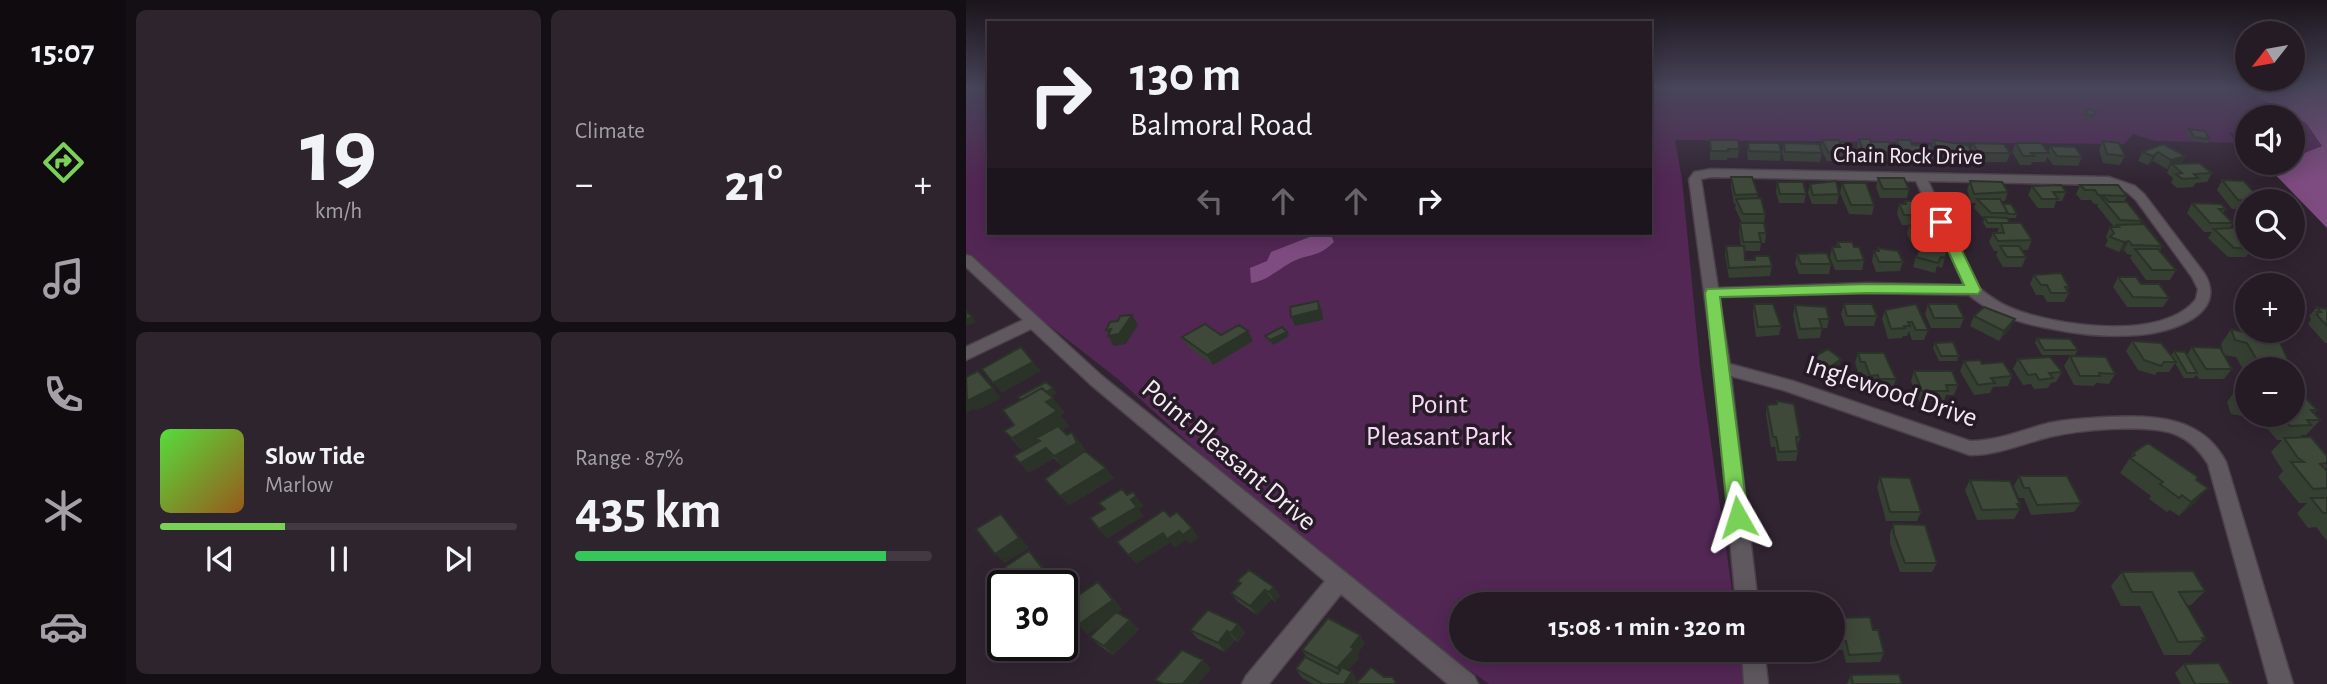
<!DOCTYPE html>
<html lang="en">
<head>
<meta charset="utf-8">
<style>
	body { margin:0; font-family:"Alegreya Sans",sans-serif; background:#2d242d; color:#f1f3f6; height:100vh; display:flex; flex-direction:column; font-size:26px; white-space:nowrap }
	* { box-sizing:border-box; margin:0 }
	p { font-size:23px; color:#a3a1a7 }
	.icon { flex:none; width:38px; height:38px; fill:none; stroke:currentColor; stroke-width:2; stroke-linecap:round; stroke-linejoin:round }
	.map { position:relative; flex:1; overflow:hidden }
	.sheet { display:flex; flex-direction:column; gap:10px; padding:10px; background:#140f14; width:840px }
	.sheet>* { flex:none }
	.banner { position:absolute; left:21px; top:21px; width:665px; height:214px; border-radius:0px; box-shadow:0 4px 18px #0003,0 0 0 2px #423942; background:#251b25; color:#f1f3f6; overflow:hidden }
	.needle { width:46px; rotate:239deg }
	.controls { position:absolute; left:1269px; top:21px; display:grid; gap:14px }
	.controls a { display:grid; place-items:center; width:70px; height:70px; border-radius:50%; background:#251b25; box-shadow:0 4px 18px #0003,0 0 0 2px #423942; font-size:35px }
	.speed { position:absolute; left:21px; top:570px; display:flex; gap:14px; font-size:35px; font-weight:700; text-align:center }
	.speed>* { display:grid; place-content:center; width:91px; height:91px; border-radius:50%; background:#251b25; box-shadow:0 4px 18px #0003,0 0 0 2px #423942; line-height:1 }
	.speed .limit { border:4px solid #111; border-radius:10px; background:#fff; color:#111 }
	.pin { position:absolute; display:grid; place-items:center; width:60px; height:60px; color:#fff; margin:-30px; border-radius:14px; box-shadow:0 4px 10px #0006 }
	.me { position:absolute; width:77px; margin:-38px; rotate:354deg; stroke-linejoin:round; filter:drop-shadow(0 0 5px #0008) }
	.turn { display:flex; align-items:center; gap:24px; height:147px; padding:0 28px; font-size:32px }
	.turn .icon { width:91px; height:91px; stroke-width:2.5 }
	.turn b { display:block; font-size:49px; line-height:60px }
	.lanes { display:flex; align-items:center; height:66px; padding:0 28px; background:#0003; justify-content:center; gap:35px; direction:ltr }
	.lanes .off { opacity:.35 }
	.big { font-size:52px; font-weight:700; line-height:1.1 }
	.sheet .widget { flex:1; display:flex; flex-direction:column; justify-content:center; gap:10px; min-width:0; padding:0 24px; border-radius:10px; background:#2d242d }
	.sheet .dial { align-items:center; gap:0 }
	.dial b { font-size:91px; line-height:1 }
	.song { display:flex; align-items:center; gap:21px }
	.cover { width:84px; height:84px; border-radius:10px; background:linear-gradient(135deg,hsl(110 70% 55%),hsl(30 70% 35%)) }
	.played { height:7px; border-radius:4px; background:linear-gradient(90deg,#7ad157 35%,#423942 35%) }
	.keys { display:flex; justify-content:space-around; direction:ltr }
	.heat { display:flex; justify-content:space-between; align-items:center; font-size:38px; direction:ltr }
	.charge { height:10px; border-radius:5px; background:linear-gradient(90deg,#34c759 87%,#423942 0) }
	.sheet .tiles { flex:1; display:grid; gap:10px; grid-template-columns:repeat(2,1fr) }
	.trip { position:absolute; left:483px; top:592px; width:396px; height:70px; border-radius:35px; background:#251b25; box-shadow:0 4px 18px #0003,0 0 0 2px #423942; font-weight:700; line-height:70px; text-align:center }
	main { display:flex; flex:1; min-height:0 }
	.tab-bar { display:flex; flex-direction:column; width:126px; justify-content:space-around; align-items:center; background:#0f0b0f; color:#a3a1a7 }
	.tab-bar .icon { width:49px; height:49px }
	.tab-bar .on { color:#7ad157 }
	.tab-bar b { font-size:32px; color:#f1f3f6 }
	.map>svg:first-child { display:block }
</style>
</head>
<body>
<main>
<nav class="tab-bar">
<b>15:07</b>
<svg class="icon on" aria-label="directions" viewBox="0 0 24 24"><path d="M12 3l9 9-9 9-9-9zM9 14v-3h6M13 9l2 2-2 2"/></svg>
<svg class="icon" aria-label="music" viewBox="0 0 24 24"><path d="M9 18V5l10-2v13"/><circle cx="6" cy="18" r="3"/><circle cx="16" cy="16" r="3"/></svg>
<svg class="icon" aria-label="phone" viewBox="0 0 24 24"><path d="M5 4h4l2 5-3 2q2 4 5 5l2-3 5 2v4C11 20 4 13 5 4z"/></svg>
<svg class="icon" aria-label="climate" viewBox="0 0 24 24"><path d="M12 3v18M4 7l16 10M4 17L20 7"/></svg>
<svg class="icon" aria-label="car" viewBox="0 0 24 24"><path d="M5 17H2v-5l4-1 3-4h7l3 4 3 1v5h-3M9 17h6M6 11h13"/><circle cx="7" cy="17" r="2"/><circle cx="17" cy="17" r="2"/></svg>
</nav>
<section class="sheet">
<div class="tiles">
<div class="widget dial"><b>19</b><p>km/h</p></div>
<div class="widget"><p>Climate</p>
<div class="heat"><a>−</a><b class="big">21°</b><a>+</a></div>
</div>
<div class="widget">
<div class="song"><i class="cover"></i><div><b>Slow Tide</b><p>Marlow</p></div></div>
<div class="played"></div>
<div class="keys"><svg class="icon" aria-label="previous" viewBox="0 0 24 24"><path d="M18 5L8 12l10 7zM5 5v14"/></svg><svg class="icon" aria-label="pause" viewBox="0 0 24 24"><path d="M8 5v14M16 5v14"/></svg><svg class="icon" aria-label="next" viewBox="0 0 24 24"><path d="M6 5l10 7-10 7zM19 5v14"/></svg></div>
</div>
<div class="widget"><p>Range · 87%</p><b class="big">435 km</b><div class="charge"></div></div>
</div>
</section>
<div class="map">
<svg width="1361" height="684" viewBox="0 0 1361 684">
	<rect width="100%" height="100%" fill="#312431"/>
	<path fill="#522754" d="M0,88H23V233H684V88H1281L1290,96L1340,123L1356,146L1333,155L1327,153L1326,117H1281V137L1262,132L1273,143L1189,141L1167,134L1158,144L709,140L716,179L734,367L768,604H495V649H774L779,684H523L356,564L152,379L62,309L0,255Z"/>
	<path fill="#7f4c81" d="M1281,88H1361V228L1298,163H1326L1327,153L1333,155L1356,146L1340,123L1290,96Z
		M365,235L368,242C351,259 341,253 324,263C310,271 302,280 285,283L284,268L301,261L305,252L346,236Z"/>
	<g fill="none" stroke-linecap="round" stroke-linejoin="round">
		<defs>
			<path id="minor" d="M745,169L1143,177L1169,186L1178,194L1238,273C1264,314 1204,333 1172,335C1144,337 1114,335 1087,329C1056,324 1027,315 1003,295L902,293L753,297L764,364L827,381L1004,441C1032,441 1056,430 1083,423C1103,419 1123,418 1142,417C1188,415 1236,416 1260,462L1327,684H1303L1242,464C1234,451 1225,441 1211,435C1184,423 1111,430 1083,437C1056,444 1032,455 1004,455L817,390L765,376L792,604H770L748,368L723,179L728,172ZM745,177L950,181L998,285L902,283L752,288L735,179ZM962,181L1142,185L1161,192L1170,200L1226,277L1232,289L1230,299C1198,342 1088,326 1045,308C1033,303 1023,296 1013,288Z
				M0,255L5,256L136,376L508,676L512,684H482L375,594L303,684H276L280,676L359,581L124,384L65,329L0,360V347L57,320L0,267Z
				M776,649H798L802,684H778Z"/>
		</defs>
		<use href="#minor" stroke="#4c404c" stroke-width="3"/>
		<use href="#minor" fill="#5f595f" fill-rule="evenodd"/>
	</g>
	<path fill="#353f32" d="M1130,111L1125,120L1117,118L1119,114Z
		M1223,129L1243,139L1241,143L1225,141L1221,134Z
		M893,139L905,142L927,152L925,161L896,162L891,147Z
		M744,140L773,149L772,158H761V160H744Z
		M856,140L874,142L888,152L886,161H861L855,149L856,153L854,162L818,161L816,152L818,143L855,148Z
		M931,140L946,145L965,146L967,140L1005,150L1007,143L1044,153L1041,162H1009L1007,158L1005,165H989L987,160H984V162H971L968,156L966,161H933L929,149Z
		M1137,141L1159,156L1154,165L1137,163L1133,150Z
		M782,143L815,152L814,161L782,160L781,152Z
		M1050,143L1082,152L1084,146L1116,157L1112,166L1087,165L1081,157L1079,162H1066L1065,165H1054L1046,152Z
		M1197,144L1219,156L1215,164L1246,173L1241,182L1230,183L1227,187L1211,188L1205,183L1207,178L1201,173L1203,168L1201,169L1187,161L1182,165L1172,161L1176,152Z
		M765,177L792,194L791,198L799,214L798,223L800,233L799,243H795L794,251H778L779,260H788L789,256L806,266L804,276L763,278L759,255L760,246H775L773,232L774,223H776L769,208L770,204H768L765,186Z
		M912,178L943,189L941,198H914L910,187Z
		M1256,180L1296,201H1281V209H1266L1251,190Z
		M1004,181L1042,192L1039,201H1035L1037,204L1051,214L1050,218H1041L1044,223L1066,240L1062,250H1055L1060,257L1056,267H1037L1030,255L1032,251H1028L1023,242L1027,233H1031L1033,228H1020L1017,222L1018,219L1008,208L1010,203H1005L1001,190Z
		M811,182L840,194L838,203H813L810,192Z
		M876,183H886L908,205L906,215L883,214L874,193Z
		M844,184L873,194L871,204H846L842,193Z
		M1114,185L1161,196L1158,202L1176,221L1174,224L1196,246L1194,251L1210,270L1204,280H1180L1164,258L1166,255L1161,254L1158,250L1153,252L1139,246L1142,240L1140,237L1144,227H1148L1131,206L1132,204H1128L1125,200H1115L1110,194Z
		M1066,186L1100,192L1096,201H1090L1088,208H1072L1062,195Z
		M939,201L958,211L956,218L970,232L967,242H945L941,234L943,225H936L931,214L933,204H938Z
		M1226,203L1260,209L1257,213L1267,223L1264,228L1281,227V247L1286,248L1280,257H1262L1242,238L1246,232H1238L1221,213Z
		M871,242L888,247L898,260L896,270H869L864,257L866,247H870Z
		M912,248L937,262L934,271L910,272L906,261L908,251H911Z
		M982,249L976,268L971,266L969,273L947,267L950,257L961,250Z
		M831,254L865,264L863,274H833L829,264Z
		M1068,275L1103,287L1102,290L1103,293L1098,302H1081L1077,295H1070L1064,284Z
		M1152,277L1203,298L1197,307H1161L1147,287Z
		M788,304L815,326L813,335L790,337L787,314Z
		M878,304L911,316L908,326H879L875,314Z
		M962,304L998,318L994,328H965L959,314Z
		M829,305L863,319L861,328H856L854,338L832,339L827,315Z
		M1351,307L1361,309V343H1359L1342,324L1345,319L1343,316Z
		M919,310L962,330L958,340H946L943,331L941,336H937L936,338L922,339L916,319Z
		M1008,316L1044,329L1033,341L1004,326Z
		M1265,329L1326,369H1281V377L1270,357L1258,355L1255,344Z
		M1306,331H1326V334L1322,339L1306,333Z
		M255,335L287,341L247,365L222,347L216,337Z
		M1071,338L1112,350L1109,355H1076L1069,343Z
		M1166,341L1205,356L1208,351L1221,355L1226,347L1266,369L1258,379H1233L1230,375L1228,378H1218L1209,363L1203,372H1191L1189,375L1172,370L1160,351Z
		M969,343L993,356L991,361H973L967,348Z
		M892,353L930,379L927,389H910L909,385L901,386L896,372H892L889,363Z
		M1104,356L1149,374L1143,384L1130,383L1128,386L1108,385L1098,366Z
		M845,359H875L872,369L858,380L843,369Z
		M1052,359L1096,372L1090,382L1085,383L1082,388L1068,389L1065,384L1057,385L1047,369Z
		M998,361L1016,364L1046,376L1042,386L1027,387L1024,393L1008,395L994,371Z
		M948,371L992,385L988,395H980L978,401H953L945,381Z
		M1272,387H1281V415H1289L1286,418L1265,414L1261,402Z
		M91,393L85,396L99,413L94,415L103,426L96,430L101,435L114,442L119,451L148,478L103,505L79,479L104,462L96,466L88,458L62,473L57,451L38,431L48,425L37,410Z
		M1326,393L1351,410L1348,413L1354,420L1340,435H1336L1334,437L1361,456L1360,470L1361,471V541L1350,527L1342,528L1331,513L1341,503H1333L1312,477L1317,471L1305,452L1316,440H1311L1290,415H1326Z
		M811,401L834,437L832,446V451L830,461H811L809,447H805L800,414L801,405L810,404Z
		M1167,453L1230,480V502L1213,516L1204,510L1201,512L1183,499L1185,496L1154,473Z
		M1053,476L1115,503L1108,512L1065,515L1058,498H1053L1048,486Z
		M914,477L955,512L951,521H920L911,487Z
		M1004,480L1054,504L1052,507L1054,509L1048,519L1011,520L999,490Z
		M927,524L971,563L966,572H934L924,543V534Z
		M1156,572L1239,591L1225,605H1221L1240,638L1224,655H1198L1174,606H1155L1145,586Z
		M271,581L308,587L314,596L309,602L306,599L291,615L272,602L265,593L274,584Z
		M141,591L156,609L151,613L173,629L147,655L134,646L124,637L144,618L122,634L112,625Z
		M875,618L907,630L918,653L914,662L880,663L877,650H873L871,640L873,634L871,627Z
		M272,624L279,633L272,642L269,640L259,652L232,639L224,630Z
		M399,643L391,654L393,658L382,670L386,672L391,681L389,684H347L336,678L330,669L342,659L336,650Z
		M1218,664L1265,684H1215L1209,673Z
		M885,675L936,684H881Z"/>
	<path fill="#2b3329" d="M1192,152L1187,161L1182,165L1187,156Z
		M1219,156L1214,165L1206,164L1203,168L1201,169L1205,160Z
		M1163,241L1158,250L1153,252L1158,242Z
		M352,301L356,311L357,320L329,326L325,317Z
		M166,315L172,325L160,344L148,346L142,336L144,335L140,330Z
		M6,317L10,322L0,326V319Z
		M1049,319L1044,329L1033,341L1038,331Z
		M282,331L287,341L247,365L241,355Z
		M321,332L323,336L307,345L304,340Z
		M875,359L872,369L858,380L860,370Z
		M67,362L75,371L36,393L27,383Z
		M27,388L35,398L10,411L8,409L0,413V400Z
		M87,388L91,393L63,408L59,403Z
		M87,398L99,413L94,415L103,426L59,453L46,438L80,402Z
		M106,432L114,442L119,452L96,466L88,456Z
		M80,448L88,458L62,473L54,463Z
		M140,468L148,478L103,505L94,496Z
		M1242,488L1230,502L1213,516L1225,502Z
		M170,496L178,506L173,509L178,516L141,539L133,529L165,500Z
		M35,514L44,524L63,548L39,563L29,554Z
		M226,528L233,538L224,544L217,535Z
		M213,531L221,540L209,548L201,539Z
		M197,533L204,543L170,564L162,555Z
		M63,551L73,561L92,586H68Z
		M132,582L156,609L122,634L112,625Z
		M308,587L314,596L309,602L303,592Z
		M299,590L306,599L291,615L284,606Z
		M164,620L173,629L147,655L138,646Z
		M272,624L279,633L272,642L265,633Z
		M261,631L269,640L259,652L252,643Z
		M394,635L399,643L391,654L393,658L376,677L371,668Z
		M237,660L245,669L232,684H217Z
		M386,672L391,681L389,684H378Z"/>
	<path fill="#3e493a" stroke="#2b3329" stroke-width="2" d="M1122,109L1130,111L1127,116L1119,114Z
		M1223,129L1239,131L1243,139L1228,137Z
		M893,139H904L905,142H923L927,152L898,153Z
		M744,140H772L773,149H762V151H745Z
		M856,140H873L874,142H884L888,152H862Z
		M931,140H944L946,145H965L969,152H935Z
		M967,140L1002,145L1008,156H992L989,151H985L986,153H973Z
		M1137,141L1153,143L1159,156L1141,154Z
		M782,143H813L815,152L783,151Z
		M818,143L853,144L856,153L819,152Z
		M1007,143L1038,144L1044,153H1012Z
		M1050,143H1075L1083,153H1065L1068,156H1057Z
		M1197,144L1219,156L1205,160L1192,152L1187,156L1176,152Z
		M1084,146L1109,147L1116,157L1091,156Z
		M1233,163L1246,173L1228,174L1232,178L1216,179L1210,174L1216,173L1206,164Z
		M765,177H786L792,194L769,195Z
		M912,178H938L943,189H917Z
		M1256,180L1278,181L1296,201L1272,200Z
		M870,181L873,194L847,195L844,184Z
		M1004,181L1036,182L1042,192L1008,194Z
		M811,182H837L840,194H814Z
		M886,182H899L900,183H887Z
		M876,183H900L908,205H885Z
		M1095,185L1100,192H1087L1092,199H1076L1066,186Z
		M1114,185H1152L1161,196L1132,195L1129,190H1119Z
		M1137,196L1143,202H1161L1176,221L1154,220L1135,197Z
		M795,198L799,214H777L770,199Z
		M1011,199H1034L1042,213H1025Z
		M939,201H953L958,211H949L951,215H938L933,204H940Z
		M1226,203L1255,204L1260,209H1253L1267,223H1244Z
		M1037,204H1045L1051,214H1042Z
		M1018,217L1041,218L1044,223H1022Z
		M945,218H963L970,232H947L944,225H949Z
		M774,223H798L800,233H793L795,242H777Z
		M1035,223H1055L1066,240L1032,241L1027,233H1038Z
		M1178,224L1196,246L1166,245L1163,241L1158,242L1144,237L1148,233L1144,227H1153L1151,225Z
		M1281,227V234L1274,235L1281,242V247L1286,248H1268L1248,229Z
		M871,242H886L888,247H893L898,260L871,261L866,247H874Z
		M963,244L982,249L979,258L975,257L972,263L950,257L954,248L961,250Z
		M760,246H778L779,260H789V256H803L806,266L763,268Z
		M1034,246H1053L1060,257H1041Z
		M912,248L932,251L937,262H913L908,251H913Z
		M1169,249H1192L1210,270H1186Z
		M861,253L865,264H835L831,254Z
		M1095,273L1103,287H1099L1103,293H1085L1081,285H1075L1068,275Z
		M1152,277H1170L1175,284H1193L1203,298L1167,297Z
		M352,301L353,310L325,317L324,307Z
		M788,304H807L815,326L792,327Z
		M878,304H906L911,316H881Z
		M950,304L962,330H950L946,322H942L944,326H938L939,328L925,329L919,310Z
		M962,304H991L998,318H968Z
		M829,305L860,307L863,319H853L856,328L834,329Z
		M1018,307L1049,319L1038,331L1008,316Z
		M1351,307L1361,309V326L1350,314L1352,315L1351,312H1355Z
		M0,311L6,317L0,319Z
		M166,315L153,334L142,336L145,329L140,330L144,322L152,321L154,316Z
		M239,324L255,335L273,325L282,331L241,355L216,337Z
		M316,327L321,332L304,340L299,336Z
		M1265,329L1313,340L1326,369H1314L1294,365L1281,343L1269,340Z
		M1071,338L1104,339L1112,350H1078Z
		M1166,341L1195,343L1210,362H1198L1195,366L1178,360Z
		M987,342L993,356H975L969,343Z
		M55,347L67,362L27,383L16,369Z
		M1226,347L1254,348L1266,369H1240Z
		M862,349L875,359L860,370L845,359Z
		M1208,351L1219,352L1231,373H1221Z
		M892,353H918L930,379H913L912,375L904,376L899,362H895Z
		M1104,356L1140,357L1149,374L1133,373L1134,376H1114Z
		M1084,357L1096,372L1083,373L1087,378L1073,380L1070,374L1062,375L1052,359Z
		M1014,360L1016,364L1037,362L1046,376L1025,378L1029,383L1012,385L998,361Z
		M12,371L27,388L1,401L0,377Z
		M948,371H986L992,385H980L982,391H956Z
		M80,382L87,388L80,392L76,388L55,400L52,397Z
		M1272,387H1281V400L1277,399Z
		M76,388L87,398L80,402L91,411L46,438L38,431L48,425L37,410Z
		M1326,393L1339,397L1351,410H1345L1354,420H1341L1345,425L1324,426L1315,415H1326Z
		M811,401L828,404L834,437H830L832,451L813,452L810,437H807L801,405L811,404Z
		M92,426L101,435L106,432L111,443L88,456L80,448L54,463L48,456L74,441L70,438Z
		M1345,437L1361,456V463L1354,464L1361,471V488L1347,489L1325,462H1338L1332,458L1318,438Z
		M1182,443L1232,477L1230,480L1242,488L1225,502L1216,495L1213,498L1194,484L1197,482L1164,458L1169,455L1167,453Z
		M119,451L140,468L94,496L79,479Z
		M1053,476H1101L1115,503L1071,505L1063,488H1058Z
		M914,477L944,478L955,512H924Z
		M1004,480L1044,481L1054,504H1051L1054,509L1016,510Z
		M156,489L161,495L167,492L170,496L165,500L171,507L133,529L124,518L139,509L133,503Z
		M1345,498H1361V513H1357Z
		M198,510L204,517L211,512L226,528L217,535L213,531L201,539L197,533L162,555L151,542Z
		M35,514L53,538L29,554L10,529Z
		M927,524L959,525L971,563H939L928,534Z
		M63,551L83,577L68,586H52L39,567Z
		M283,570L308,587L303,592L299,590L284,606L265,593L275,583L271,581Z
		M1227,571L1239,591L1213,592L1240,638H1236L1238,641L1212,642L1186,592H1166L1156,572Z
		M132,582L147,600L112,625L98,605Z
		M242,610L272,624L265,633L261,631L252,643L224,630Z
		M150,612L164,620L138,646L124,637Z
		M904,617L907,630H912L918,653L883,655L880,641H876L874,631H878L875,618Z
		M362,618L394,635L385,647L388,649L371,668L336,650Z
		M216,650L237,660L217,684H197L189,680Z
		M339,657L372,674L376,667L386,672L378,684H357L330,669Z
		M1253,663L1265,684H1229L1218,664Z
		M405,667L418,677H426L430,682L428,684H390Z
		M933,674L936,684H887L885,675Z"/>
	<linearGradient id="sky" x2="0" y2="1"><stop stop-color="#1b141b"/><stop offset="0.48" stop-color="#48455a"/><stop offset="1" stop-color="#48455a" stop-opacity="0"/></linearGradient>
	<rect width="1361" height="183" fill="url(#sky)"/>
	<path fill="#7ad157" stroke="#4f8839" stroke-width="2" d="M975,218L982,222L1015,290L1012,294L902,293L754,297L782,517L779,523L772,525L765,523L762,517L739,293L741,289L902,284L998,285L969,222Z"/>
	<g text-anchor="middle" stroke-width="7" stroke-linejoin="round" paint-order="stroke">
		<g font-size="23" fill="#f3eaf3" stroke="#271b27">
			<text transform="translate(942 155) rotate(1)" y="8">Chain Rock Drive</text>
		</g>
		<g font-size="28" fill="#f3eaf3" stroke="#271b27">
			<text transform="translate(926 390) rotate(18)" y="10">Inglewood Drive</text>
			<text transform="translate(264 454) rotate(40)" y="10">Point Pleasant Drive</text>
		</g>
		<g font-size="28" fill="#f7d8f7" stroke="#271b27">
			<text x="473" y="413">Point<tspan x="473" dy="32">Pleasant Park</tspan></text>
		</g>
	</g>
</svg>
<div class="controls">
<a><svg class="needle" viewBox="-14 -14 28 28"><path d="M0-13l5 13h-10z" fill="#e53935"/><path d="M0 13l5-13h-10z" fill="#a3a1a7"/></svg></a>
<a><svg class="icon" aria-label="sound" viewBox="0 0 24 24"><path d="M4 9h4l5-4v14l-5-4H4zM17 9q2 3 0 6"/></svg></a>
<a><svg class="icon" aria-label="search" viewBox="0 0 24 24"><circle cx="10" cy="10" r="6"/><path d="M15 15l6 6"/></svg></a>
<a>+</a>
<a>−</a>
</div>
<div class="speed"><div class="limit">30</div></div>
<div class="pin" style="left:975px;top:222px;background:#d93025"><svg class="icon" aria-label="arrive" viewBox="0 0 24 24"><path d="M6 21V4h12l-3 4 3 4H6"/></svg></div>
<svg class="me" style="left:772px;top:517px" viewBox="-20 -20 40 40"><path d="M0-17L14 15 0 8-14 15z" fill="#7ad157" stroke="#fff" stroke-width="4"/></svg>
<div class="trip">15:08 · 1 min · 320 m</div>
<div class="banner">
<div class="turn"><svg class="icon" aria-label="right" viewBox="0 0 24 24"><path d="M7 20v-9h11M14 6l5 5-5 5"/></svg><div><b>130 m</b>Balmoral Road</div></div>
<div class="lanes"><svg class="icon off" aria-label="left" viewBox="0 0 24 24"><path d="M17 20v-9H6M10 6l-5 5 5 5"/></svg><svg class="icon off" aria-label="ahead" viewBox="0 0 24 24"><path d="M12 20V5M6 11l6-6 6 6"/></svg><svg class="icon off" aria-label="ahead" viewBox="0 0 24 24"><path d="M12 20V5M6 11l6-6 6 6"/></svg><svg class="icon" aria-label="right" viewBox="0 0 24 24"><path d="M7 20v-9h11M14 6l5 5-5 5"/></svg></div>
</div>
</div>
</main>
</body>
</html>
